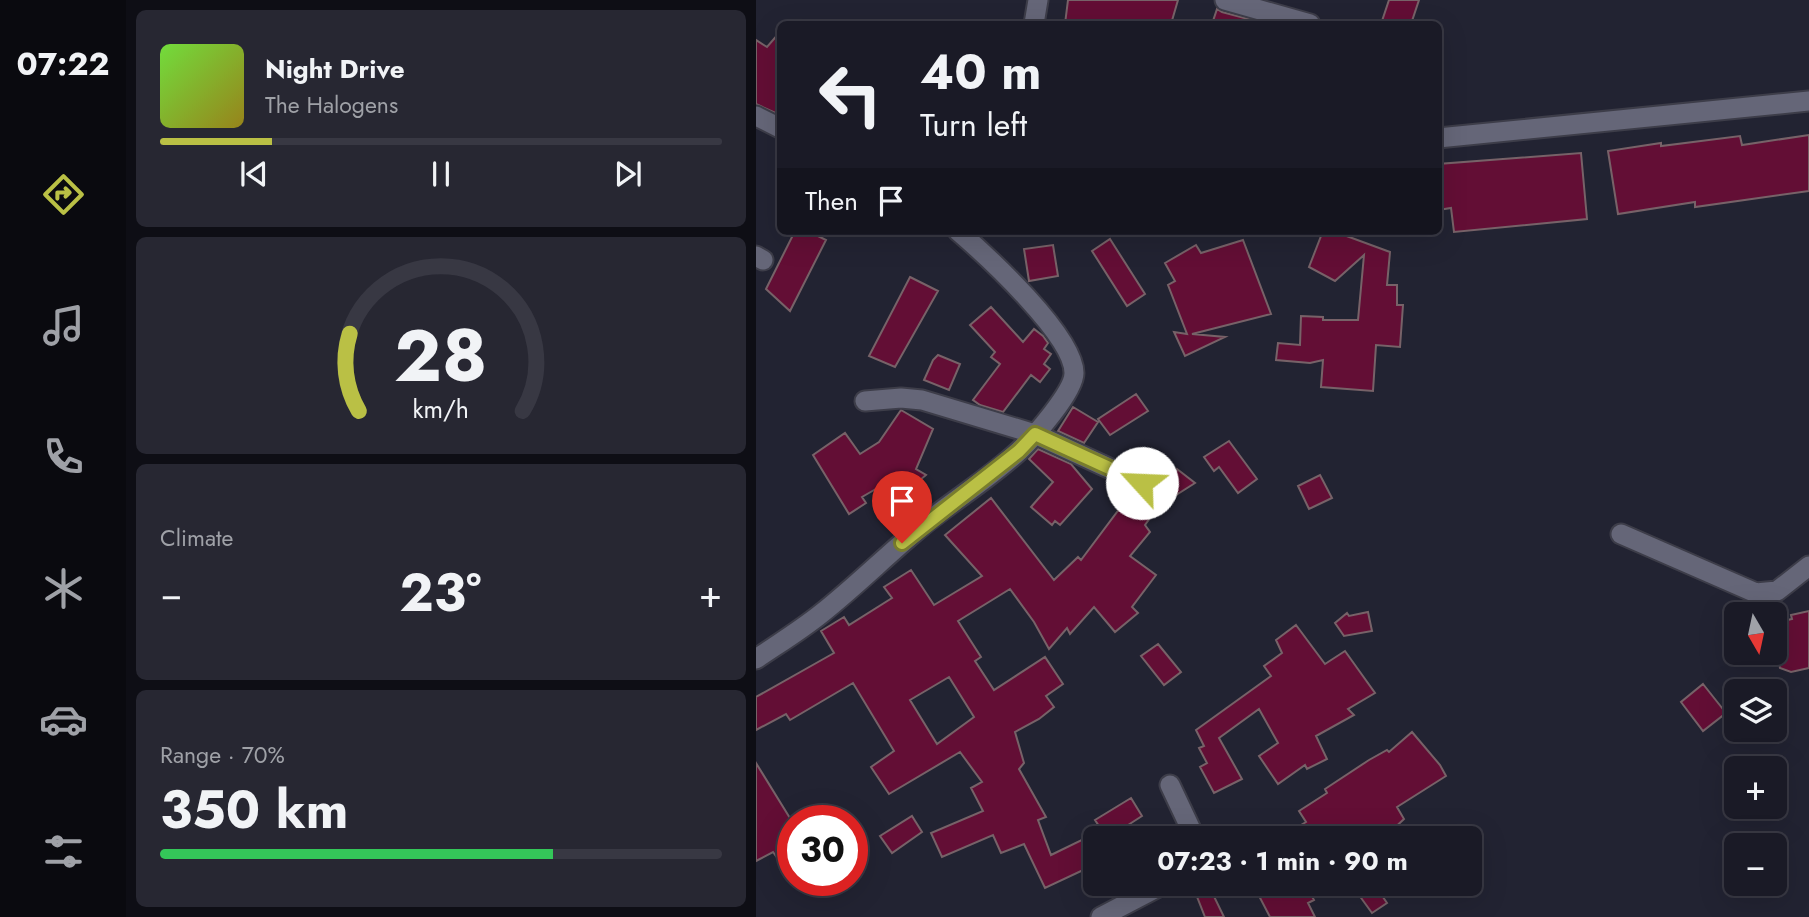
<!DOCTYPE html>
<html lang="en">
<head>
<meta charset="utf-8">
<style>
	body { margin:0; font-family:Jost,sans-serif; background:#272732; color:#f1f3f6; height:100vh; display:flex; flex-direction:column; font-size:26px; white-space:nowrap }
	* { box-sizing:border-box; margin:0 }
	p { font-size:23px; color:#9fa1a7 }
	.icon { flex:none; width:38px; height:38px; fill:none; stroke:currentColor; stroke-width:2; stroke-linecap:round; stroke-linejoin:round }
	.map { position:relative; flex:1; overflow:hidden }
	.side { display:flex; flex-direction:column; gap:10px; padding:10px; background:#0e0e15; width:630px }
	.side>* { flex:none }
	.guide { position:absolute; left:21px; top:21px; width:665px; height:214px; border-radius:10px; box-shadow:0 7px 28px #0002,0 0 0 2px #383843; background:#1a1a26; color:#f1f3f6; overflow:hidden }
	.needle { width:46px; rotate:171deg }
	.tools { position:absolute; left:968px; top:602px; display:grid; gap:14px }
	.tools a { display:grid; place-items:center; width:63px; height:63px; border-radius:10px; background:#1a1a26; box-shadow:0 7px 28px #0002,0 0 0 2px #383843; font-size:35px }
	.speed { position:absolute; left:21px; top:805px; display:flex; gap:14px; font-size:35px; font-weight:700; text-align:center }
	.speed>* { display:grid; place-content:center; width:91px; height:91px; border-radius:50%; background:#1a1a26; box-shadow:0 7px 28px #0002,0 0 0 2px #383843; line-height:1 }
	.speed .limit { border:10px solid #d22; background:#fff; color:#111 }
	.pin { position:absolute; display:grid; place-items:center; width:60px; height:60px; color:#fff; margin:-72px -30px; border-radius:50% 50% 50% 0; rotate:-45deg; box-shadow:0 0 7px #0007 }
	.pin .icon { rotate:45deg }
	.me { position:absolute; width:77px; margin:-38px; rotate:295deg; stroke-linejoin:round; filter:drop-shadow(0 0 5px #0008) }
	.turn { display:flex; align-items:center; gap:24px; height:147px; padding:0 28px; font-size:32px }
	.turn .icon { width:91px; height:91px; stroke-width:2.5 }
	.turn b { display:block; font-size:49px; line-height:60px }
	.then { display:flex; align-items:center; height:66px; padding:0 28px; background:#0003; gap:14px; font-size:26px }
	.big { font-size:52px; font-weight:700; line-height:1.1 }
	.side .widget { flex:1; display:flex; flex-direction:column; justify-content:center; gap:10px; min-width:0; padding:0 24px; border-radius:10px; background:#272732 }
	.side .dial { align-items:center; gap:0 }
	.dial svg { height:182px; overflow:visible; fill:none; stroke:#383843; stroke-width:7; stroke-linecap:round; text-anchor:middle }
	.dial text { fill:#f1f3f6; stroke:none }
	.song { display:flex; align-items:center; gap:21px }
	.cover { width:84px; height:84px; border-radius:10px; background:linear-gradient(135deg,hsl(100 70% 55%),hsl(50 70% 35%)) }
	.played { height:7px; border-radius:4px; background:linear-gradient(90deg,#bac045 20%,#383843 20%) }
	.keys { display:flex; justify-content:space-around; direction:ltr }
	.heat { display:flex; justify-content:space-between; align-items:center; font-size:38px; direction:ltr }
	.charge { height:10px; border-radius:5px; background:linear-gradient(90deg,#34c759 70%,#383843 0) }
	.trip { position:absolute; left:327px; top:826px; width:399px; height:70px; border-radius:10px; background:#1a1a26; box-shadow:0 7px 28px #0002,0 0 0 2px #383843; font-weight:700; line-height:70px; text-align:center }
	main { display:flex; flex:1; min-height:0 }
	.menu { display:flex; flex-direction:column; width:126px; justify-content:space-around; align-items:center; background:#0a0a0f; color:#9fa1a7 }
	.menu .icon { width:49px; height:49px }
	.menu .current { color:#bac045 }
	.menu b { font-size:32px; color:#f1f3f6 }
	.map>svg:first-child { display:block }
</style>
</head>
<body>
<main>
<nav class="menu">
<b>07:22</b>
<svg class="icon current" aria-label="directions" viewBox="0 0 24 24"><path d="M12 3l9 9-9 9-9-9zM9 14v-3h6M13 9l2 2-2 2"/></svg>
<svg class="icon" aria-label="music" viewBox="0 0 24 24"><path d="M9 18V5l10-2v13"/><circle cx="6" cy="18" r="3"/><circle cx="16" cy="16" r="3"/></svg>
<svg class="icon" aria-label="phone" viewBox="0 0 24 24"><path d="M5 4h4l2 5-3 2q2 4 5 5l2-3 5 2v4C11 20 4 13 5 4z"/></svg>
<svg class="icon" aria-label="climate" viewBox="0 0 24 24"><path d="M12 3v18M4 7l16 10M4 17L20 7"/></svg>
<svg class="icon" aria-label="car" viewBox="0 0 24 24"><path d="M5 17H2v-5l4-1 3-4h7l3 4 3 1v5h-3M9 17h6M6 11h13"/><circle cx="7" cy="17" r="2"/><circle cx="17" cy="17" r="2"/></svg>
<svg class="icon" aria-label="filters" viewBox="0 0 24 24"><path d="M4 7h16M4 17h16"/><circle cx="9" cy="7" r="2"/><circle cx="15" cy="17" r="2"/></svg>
</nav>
<section class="side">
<div class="widget">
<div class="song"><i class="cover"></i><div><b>Night Drive</b><p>The Halogens</p></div></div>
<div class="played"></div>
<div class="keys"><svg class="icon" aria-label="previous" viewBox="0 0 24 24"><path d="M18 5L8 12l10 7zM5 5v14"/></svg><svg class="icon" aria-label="pause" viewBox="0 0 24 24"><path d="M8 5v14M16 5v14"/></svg><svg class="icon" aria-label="next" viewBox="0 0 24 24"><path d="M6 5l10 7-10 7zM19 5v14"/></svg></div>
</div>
<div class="widget dial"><svg viewBox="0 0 100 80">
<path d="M14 69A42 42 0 1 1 86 69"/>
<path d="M14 69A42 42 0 0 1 10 35" stroke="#bac045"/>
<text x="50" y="56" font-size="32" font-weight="700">28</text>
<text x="50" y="72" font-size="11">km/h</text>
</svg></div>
<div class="widget"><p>Climate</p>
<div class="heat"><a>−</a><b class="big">23°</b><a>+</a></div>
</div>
<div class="widget"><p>Range · 70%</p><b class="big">350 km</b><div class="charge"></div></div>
</section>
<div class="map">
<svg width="1053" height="917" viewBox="0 0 1053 917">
	<rect width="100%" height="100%" fill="#222332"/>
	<path fill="#630e35" stroke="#776268" stroke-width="2" fill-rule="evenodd" d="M312,0H422L415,24H309Z
		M633,0H663L655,24H625Z
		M461,9L466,12L511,24H456Z
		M24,32V115L0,104V40L11,47Z
		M1053,135V191L939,207V202L862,214L852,151L905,143V146L984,136L986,145Z
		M825,153L831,219L698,232L695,208L682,210V164Z
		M39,231H52L70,240L34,311L10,289Z
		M567,231H577L634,252L631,285H641V305H647L644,347L620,345L617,391L565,387L567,360L554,363L520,360L522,343L544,345L545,316L567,317V320H602L608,255L579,281L553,267Z
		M354,239L389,294L371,306L336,251Z
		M487,240L515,314L436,334L469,337L429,356L418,332L431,334L412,285L419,281L409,263L440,245L445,253Z
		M297,245L302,276L273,281L268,249Z
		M154,277L182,291L139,367L113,356Z
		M235,307L267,342L278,329L287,336L292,343L288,349L295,354L288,364L294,369L284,382L275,375L247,412L224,405L217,400L244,364L235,357L239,352L214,325Z
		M182,355L204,364L193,390L168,380L177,360Z
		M380,394L392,411L354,435L342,419Z
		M317,407L342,422L328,443L302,431Z
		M145,410L177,429L160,469L170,475L144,497L132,482L106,497L110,503L93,514L57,455L89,433L104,454L123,442Z
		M473,441L501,479L482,493L463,467L458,471L448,457Z
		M282,449L315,464L336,489L304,525L299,521L296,525L275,507L297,482L273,459Z
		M421,469L439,483L420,495L413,480Z
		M564,475L576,498L553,509L542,486Z
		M376,492L398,504L389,515L394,518L389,525L394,532L374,556L400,575L376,607L382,613L359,632L338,607L314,634L311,628L293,649L278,622L254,589L202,621L225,657L219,661L238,690L289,657L307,684L290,696L298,707L283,719L259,732L268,763L263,769L290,817L282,820L295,855L340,833V864L289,888L268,844L245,853L237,835L186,857L175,833L227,811L215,788L226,782L204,752L133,794L115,767L138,751L97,683L34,720L30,714L0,730V697L78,653L65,631L88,617L93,625L136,598L128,587L155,570L178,605L226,576L189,535L235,498L298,580L322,557L325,560ZM193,677L218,717L181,744L154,700Z
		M1053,611V668L1035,672L1024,668L1018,643V623L1036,619L1035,615Z
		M612,612L616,631L588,636L579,623L591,613L593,616Z
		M540,625L569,664L589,651L619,693L592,709L598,715L560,736L571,759L551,769L549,765L522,784L503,756L522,743L503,709L463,738L486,779L458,793L444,767L451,763L443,748L448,746L440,730L515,676L508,666L526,653L520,640Z
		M402,644L425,672L408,685L385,656Z
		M947,684L970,713L947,731L925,702Z
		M656,732L684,765L690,776L641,807L648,819L631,835L624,838H523L550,822L543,811L571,793L569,789L613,760L631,750L633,752Z
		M0,763L37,823V880L17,852L0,861Z
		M375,798L386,816L369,827L376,838H351L339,820Z
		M156,816L166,832L136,853L124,836Z
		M436,884H452L468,917H449Z
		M523,884H549L558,900L552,903L559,917H514L502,894Z
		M595,884H618L631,903L616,913Z"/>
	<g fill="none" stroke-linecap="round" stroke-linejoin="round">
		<defs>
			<path id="minor" d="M469,0L554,24
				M278,24L282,0
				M0,116L24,128
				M682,138L1053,101
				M0,256L7,260
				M109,401L145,398L166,400L279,434L407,493
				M865,534L1000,593L1021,591L1053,566
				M0,659C22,644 45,630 66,613C100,586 132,554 166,526C198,500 234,478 263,451C277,438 318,392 318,373C318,336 231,256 202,231
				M414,785L439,838
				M345,917L408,884"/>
		</defs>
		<use href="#minor" stroke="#3d3d49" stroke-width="23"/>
		<use href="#minor" stroke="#656678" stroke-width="19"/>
	</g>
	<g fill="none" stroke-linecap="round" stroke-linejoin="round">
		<defs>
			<path id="route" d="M146,543L263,451L279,434L386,483"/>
		</defs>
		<use href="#route" stroke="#797d2d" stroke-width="18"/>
		<use href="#route" stroke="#bac045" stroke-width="12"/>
	</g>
</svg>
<div class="tools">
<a><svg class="needle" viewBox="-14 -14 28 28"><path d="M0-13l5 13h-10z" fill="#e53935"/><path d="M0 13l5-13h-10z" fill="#9fa1a7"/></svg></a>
<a><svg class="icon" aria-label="layers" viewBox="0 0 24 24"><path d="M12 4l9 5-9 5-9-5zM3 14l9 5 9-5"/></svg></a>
<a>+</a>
<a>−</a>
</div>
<div class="speed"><div class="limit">30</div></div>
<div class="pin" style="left:146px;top:543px;background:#d93025"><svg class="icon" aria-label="arrive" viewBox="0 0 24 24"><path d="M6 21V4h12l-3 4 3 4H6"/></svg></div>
<svg class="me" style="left:386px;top:483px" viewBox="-20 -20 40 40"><circle r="19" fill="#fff"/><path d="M0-13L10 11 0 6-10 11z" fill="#bac045"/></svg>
<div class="trip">07:23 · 1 min · 90 m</div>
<div class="guide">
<div class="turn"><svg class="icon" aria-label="left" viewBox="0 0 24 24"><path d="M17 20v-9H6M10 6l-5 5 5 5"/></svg><div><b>40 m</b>Turn left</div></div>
<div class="then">Then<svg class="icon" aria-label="arrive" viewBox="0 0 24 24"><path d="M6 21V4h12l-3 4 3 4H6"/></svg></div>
</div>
</div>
</main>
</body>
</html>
